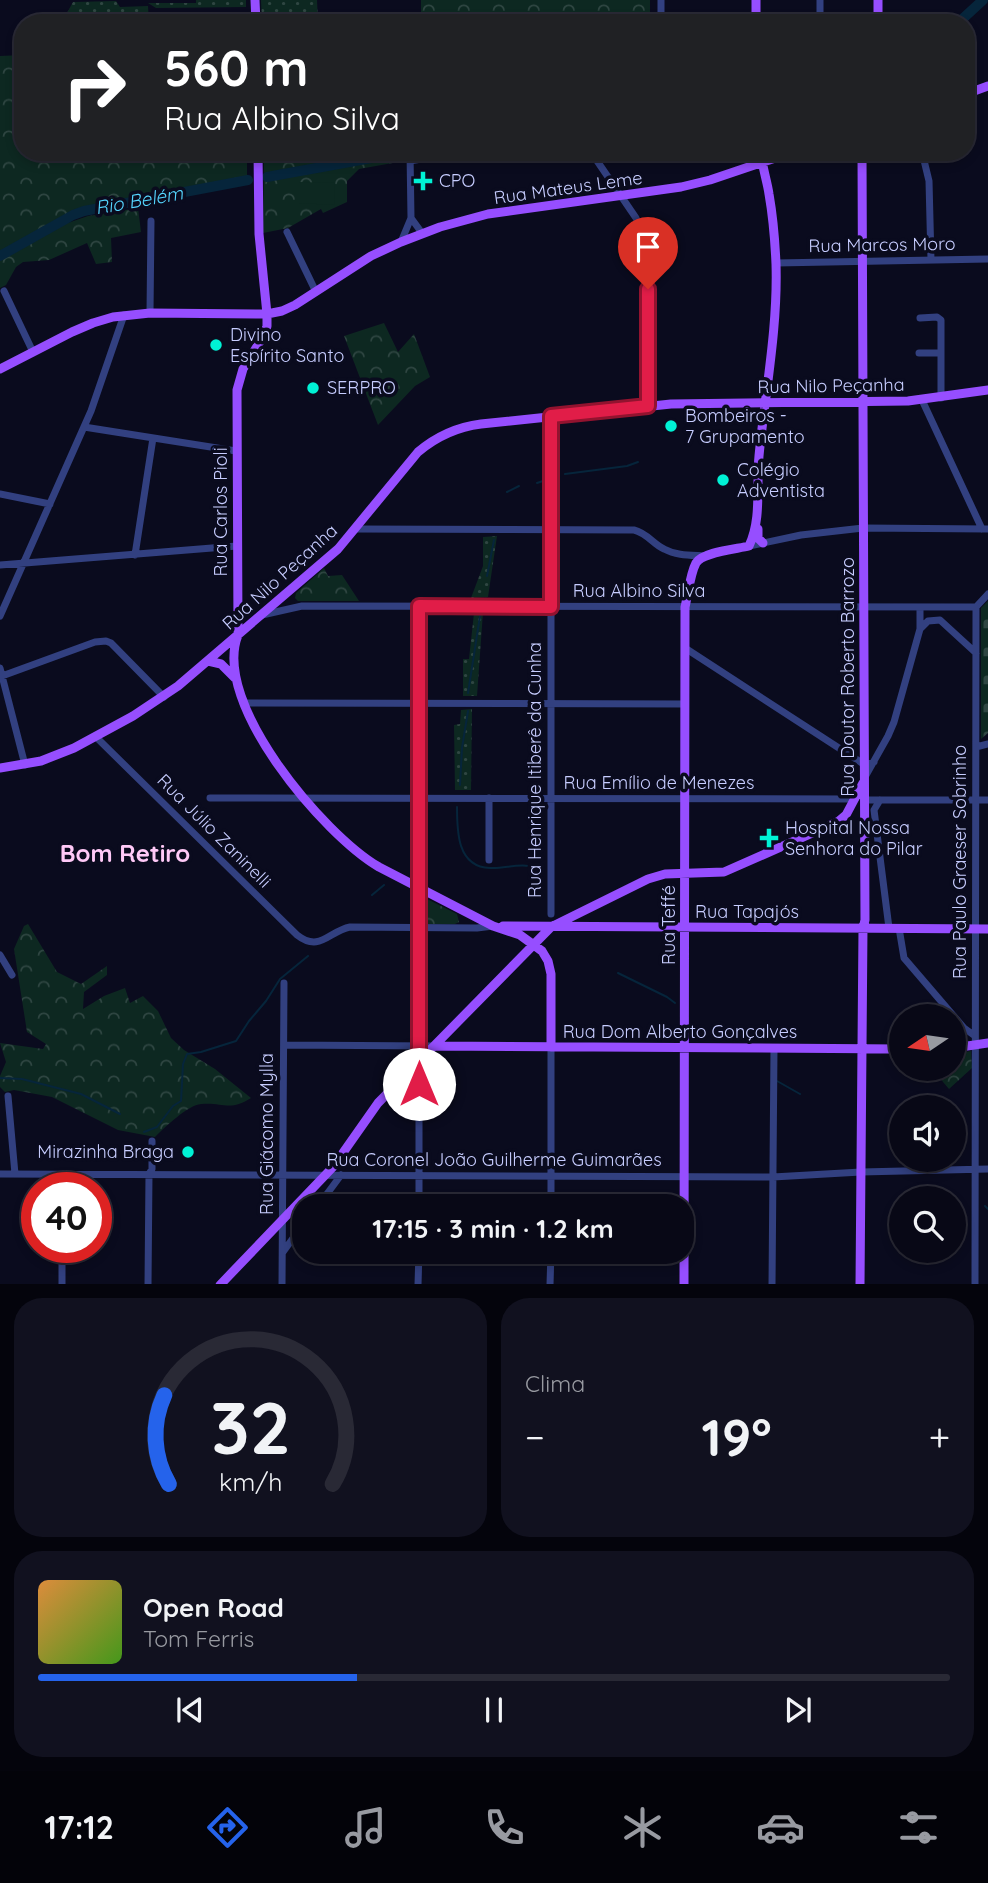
<!DOCTYPE html>
<html lang="pt">
<head>
<meta charset="utf-8">
<style>
	body { margin:0; font-family:Quicksand,sans-serif; background:#11111f; color:#f1f3f6; height:100vh; display:flex; flex-direction:column; font-size:26px; white-space:nowrap }
	* { box-sizing:border-box; margin:0 }
	p { font-size:23px; color:#989aa1 }
	.icon { flex:none; width:38px; height:38px; fill:none; stroke:currentColor; stroke-width:2; stroke-linecap:round; stroke-linejoin:round }
	.map { position:relative; height:1284px; overflow:hidden }
	.sheet { display:flex; flex-direction:column; gap:14px; padding:14px; background:#04040c; flex:1 }
	.sheet>* { flex:none }
	.hud { position:absolute; left:14px; top:14px; width:961px; height:147px; border-radius:28px; box-shadow:0 4px 10px #0003,0 0 0 2px #292935; background:#202124; color:#fff; overflow:hidden }
	.needle { width:46px; rotate:257deg }
	.fabs { position:absolute; left:889px; top:1004px; display:grid; gap:14px }
	.fabs a { display:grid; place-items:center; width:77px; height:77px; border-radius:50%; background:#080816; box-shadow:0 4px 10px #0003,0 0 0 2px #292935; font-size:35px }
	.speed { position:absolute; left:21px; top:1172px; display:flex; gap:14px; font-size:35px; font-weight:700; text-align:center }
	.speed>* { display:grid; place-content:center; width:91px; height:91px; border-radius:50%; background:#080816; box-shadow:0 4px 10px #0003,0 0 0 2px #292935; line-height:1 }
	.speed .limit { border:10px solid #d22; background:#fff; color:#111 }
	.pin { position:absolute; display:grid; place-items:center; width:60px; height:60px; color:#fff; margin:-72px -30px; border-radius:50% 50% 50% 0; rotate:-45deg; box-shadow:0 0 7px #0007 }
	.pin .icon { rotate:45deg }
	.me { position:absolute; width:77px; margin:-38px; rotate:0deg; stroke-linejoin:round; filter:drop-shadow(0 0 5px #0008) }
	.turn { display:flex; align-items:center; gap:24px; height:147px; padding:0 35px; font-size:32px }
	.turn .icon { width:91px; height:91px; stroke-width:2.5 }
	.turn b { display:block; font-size:49px; line-height:60px }
	.big { font-size:52px; font-weight:700; line-height:1.1 }
	.sheet .widget { flex:1; display:flex; flex-direction:column; justify-content:center; gap:10px; min-width:0; padding:0 24px; border-radius:28px; background:#11111f }
	.sheet .dial { align-items:center; gap:0 }
	.dial svg { height:182px; overflow:visible; fill:none; stroke:#292935; stroke-width:7; stroke-linecap:round; text-anchor:middle }
	.dial text { fill:#f1f3f6; stroke:none }
	.song { display:flex; align-items:center; gap:21px }
	.cover { width:84px; height:84px; border-radius:10px; background:linear-gradient(135deg,hsl(30 70% 55%),hsl(100 70% 35%)) }
	.played { height:7px; border-radius:4px; background:linear-gradient(90deg,#2563eb 35%,#292935 35%) }
	.keys { display:flex; justify-content:space-around; direction:ltr }
	.heat { display:flex; justify-content:space-between; align-items:center; font-size:38px; direction:ltr }
	.sheet .tiles { flex:1; display:grid; gap:14px; grid-template-columns:1fr 1fr }
	.widget:last-child { grid-column:span 2 }
	.trip { position:absolute; left:292px; top:1194px; width:402px; height:70px; border-radius:28px; background:#080816; box-shadow:0 4px 10px #0003,0 0 0 2px #292935; font-weight:700; line-height:70px; text-align:center }
	.tab-bar { display:flex; height:112px; justify-content:space-around; align-items:center; background:#030309; color:#989aa1 }
	.tab-bar .icon { width:49px; height:49px }
	.tab-bar .on { color:#2563eb }
	.tab-bar b { font-size:32px; color:#f1f3f6 }
	.map>svg:first-child { display:block }
</style>
</head>
<body>
<div class="map">
<svg width="988" height="1285" viewBox="0 0 988 1285">
	<defs>
		<pattern id="grass-dots" width="8" height="8" patternUnits="userSpaceOnUse" patternTransform="scale(1.75)"><rect width="8" height="8" fill="#0d2821"/><path d="M2 2h.1M6 6h.1" fill="none" stroke="#2f4642" stroke-width="1.8" stroke-linecap="round"/></pattern>
		<pattern id="forest-crowns" width="20" height="18" patternUnits="userSpaceOnUse" patternTransform="scale(1.75)"><rect width="20" height="18" fill="#0d2821"/><path d="M2 6a3 3 0 1 1 6 0M12 15a3 3 0 1 1 6 0" fill="none" stroke="#2f4642"/></pattern>
		<pattern id="cemetery-stones" width="16" height="16" patternUnits="userSpaceOnUse" patternTransform="scale(1.75)"><rect width="16" height="16" fill="#0d2821"/><path d="M2 7V4a2 2 0 0 1 4 0v3zM10 15v-3a2 2 0 0 1 4 0v3z" fill="#2f4642"/></pattern>
	</defs>
	<rect width="100%" height="100%" fill="#0a0b1e"/>
	<path fill="url(#grass-dots)" d="M196,0H246V7L156,8L148,3H196Z
		M261,0H317L318,23H262Z
		M116,1L120,7L148,6L149,23H33L62,22L73,2Z
		M497,536L488,597L471,598L483,566V537Z
		M483,612L477,696H463V659H469L474,613Z
		M472,709L471,790H455L454,725L460,724L461,710Z"/>
	<path fill="url(#forest-crowns)" d="M421,0H650V23H421Z
		M23,55V152H247V178L86,207L72,213L0,253V56Z
		M360,152H403L404,161L359,169L347,181V202L323,213L321,209L288,228L263,233L264,159L267,157H312Z
		M138,208L141,232L111,238L112,262L96,264L87,243L49,260L23,262L16,267L6,285L0,288V260L62,225L88,216Z
		M384,323L398,352L414,334L430,377L415,386L378,425L344,336Z
		M324,568L328,576L342,575L359,601H298L295,598L296,593Z
		M421,896L457,914L459,922L455,924H421Z
		M28,924L57,972L81,984L107,966V975L84,992L83,1009L104,996L125,988L130,1003L143,996L158,1011L171,1038L184,1050L215,1069L251,1098C229,1112 224,1102 201,1104C188,1105 165,1127 155,1137L118,1130L52,1097L14,1090L5,1092L0,1087V1076L6,1062L0,1043L43,1049L46,1044L27,1032L14,949L24,926Z
		M971,1051L972,1068L949,1089L932,1069H954V1054Z"/>
	<path fill="url(#cemetery-stones)" d="M988,601V733L981,739V608Z"/>
	<path fill="#0d2821" d="M299,182L335,183L334,205L299,203Z"/>
	<g fill="none" stroke-linecap="round" stroke-linejoin="round">
		<path stroke="#06253b" stroke-width="2" d="M565,474L627,466L638,462
			M537,483L546,480
			M507,492L519,486
			M487,576L494,540
			M468,693L480,616
			M460,785L462,748L468,711
			M457,807C457,831 457,867 490,868C503,869 515,864 529,866
			M372,895L384,885
			M618,973L667,997L675,1003
			M0,1078L22,1079L81,1094L120,1114
			M777,1081L800,1094
			M144,1132L157,1127L173,1106L181,1101L183,1064L187,1054L201,1052L236,1041L249,1021L266,1001L280,979L308,956
			M985,1206L988,1209"/>
		<path stroke="#06253b" stroke-width="10" d="M958,23L983,0
			M267,177L399,153
			M0,256L73,215L84,211L248,180"/>
		<path stroke="#324080" stroke-width="7" d="M661,0V23
			M820,0V23
			M591,152L636,218L645,240L648,265V406
			M922,152L929,181L931,260
			M410,161L460,152
			M411,218L422,233
			M287,232L316,292
			M401,242L411,218L410,152
			M776,263L988,259
			M4,291L33,352
			M150,313L151,221
			M920,318L937,317L941,320V398
			M919,353H941
			M922,400L982,529
			M84,427L236,451
			M0,494L50,504
			M355,529L634,530C647,533 653,544 664,549C677,556 692,555 706,556
			M749,546L801,535L863,528L988,529
			M135,555L153,438
			M0,565L237,546
			M976,607L988,594
			M262,615L302,606L976,607
			M0,616L91,411L124,315
			M921,628L928,621L940,620L976,653
			M685,648L865,765L874,762
			M0,668L25,765
			M2,676L95,642L106,641L111,643L164,697
			M243,703L685,704
			M96,737L297,935C320,953 329,931 350,927L477,928L493,926
			M976,747L988,744
			M865,777L888,736L894,722L920,629V607
			M210,798L855,799
			M489,798V860
			M865,800H988
			M880,800L874,810L889,928
			M551,914V416
			M899,928L904,958L964,1028L975,1036
			M0,955L12,975
			M284,1045L434,1046
			M8,1096L15,1174
			M0,1174L773,1177L861,1172L988,1169
			M63,1188V1174
			M318,1206L341,1175
			M419,1206V606
			M551,1206V1047
			M283,1252L304,1223
			M62,1285V1248
			M148,1285L149,1174L152,1169V1141
			M282,1285L284,983
			M418,1285L419,1251
			M550,1285L551,1251
			M772,1285L774,1049
			M975,1285L976,607"/>
		<path stroke="#964eff" stroke-width="9" d="M255,0L256,23
			M756,0V23
			M878,23V0
			M966,94L988,86
			M258,152L259,234L267,314V326L264,335L243,369L237,390L238,635C211,703 324,835 379,867L493,926L520,935L542,951L548,961L551,974V1047
			M0,369L72,332L93,323L113,317L150,313L267,314L282,311L295,305L371,256L401,242L440,227L488,214L681,187L710,180L793,152
			M758,529V538L763,543
			M208,661L221,664L235,678
			M0,768L41,761L74,748L133,716L178,686L338,549L418,452C437,436 457,427 481,424L671,404L908,401L988,390
			M503,926L988,929
			M434,1046L901,1049
			M954,1048L988,1043
			M220,1285L333,1167L378,1103L551,927L648,879L665,874L724,872L817,831L839,821L846,815L863,783
			M684,1285L685,607C688,595 690,574 696,563C702,552 737,549 749,546C762,519 756,486 759,456C765,393 778,328 776,264C775,241 773,217 769,194C767,180 762,167 761,152
			M860,1285L863,928L865,920L862,152"/>
	</g>
	<g fill="none" stroke-linecap="round" stroke-linejoin="round">
		<defs>
			<path id="route" d="M419,1084V606L551,607V416L648,406V289"/>
		</defs>
		<use href="#route" stroke="#92132f" stroke-width="18"/>
		<use href="#route" stroke="#e11d48" stroke-width="12"/>
	</g>
	<g fill="#00f2d5" stroke="#0a0b1e" stroke-width="2.5">
		<path d="M419.5 170.5h7v7h7v7h-7v7h-7v-7h-7v-7h7z"/>
		<circle cx="216" cy="345" r="7"/>
		<circle cx="313" cy="388" r="7"/>
		<circle cx="671" cy="426" r="7"/>
		<circle cx="723" cy="480" r="7"/>
		<path d="M765.5 827.5h7v7h7v7h-7v7h-7v-7h-7v-7h7z"/>
		<circle cx="188" cy="1152" r="7"/>
	</g>
	<g text-anchor="middle" stroke-width="7" stroke-linejoin="round" paint-order="stroke">
		<g font-size="18" fill="#c7cdff" stroke="#0a0b1e" text-anchor="start">
			<text x="439" y="187">CPO</text>
			<text x="230" y="341">Divino<tspan x="230" dy="21">Espírito Santo</tspan></text>
			<text x="327" y="394">SERPRO</text>
			<text x="685" y="422">Bombeiros -<tspan x="685" dy="21">7 Grupamento</tspan></text>
			<text x="737" y="476">Colégio<tspan x="737" dy="21">Adventista</tspan></text>
			<text x="785" y="834">Hospital Nossa<tspan x="785" dy="21">Senhora do Pilar</tspan></text>
			<text x="174" y="1158" text-anchor="end">Mirazinha Braga</text>
		</g>
		<g font-size="18" fill="#c7cdff" stroke="#0a0b1e">
			<text transform="translate(568 188) rotate(-8)" y="6">Rua Mateus Leme</text>
			<text transform="translate(882 245) rotate(-1)" y="6">Rua Marcos Moro</text>
			<text transform="translate(831 386) rotate(-1)" y="6">Rua Nilo Peçanha</text>
			<text transform="translate(221 512) rotate(-90)" y="6">Rua Carlos Pioli</text>
			<text transform="translate(280 577) rotate(-42)" y="6">Rua Nilo Peçanha</text>
			<text x="639" y="597">Rua Albino Silva</text>
			<text transform="translate(848 677) rotate(-90)" y="6">Rua Doutor Roberto Barrozo</text>
			<text transform="translate(535 770) rotate(-90)" y="6">Rua Henrique Itiberê da Cunha</text>
			<text x="659" y="789">Rua Emílio de Menezes</text>
			<text transform="translate(214 831) rotate(45)" y="6">Rua Júlio Zaninelli</text>
			<text transform="translate(960 862) rotate(-90)" y="6">Rua Paulo Graeser Sobrinho</text>
			<text x="747" y="918">Rua Tapajós</text>
			<text transform="translate(669 925) rotate(-90)" y="6">Rua Teffé</text>
			<text x="680" y="1038">Rua Dom Alberto Gonçalves</text>
			<text transform="translate(267 1134) rotate(-90)" y="6">Rua Giácomo Mylla</text>
			<text x="494" y="1166">Rua Coronel João Guilherme Guimarães</text>
		</g>
		<g font-size="19" font-style="italic" fill="#55d6ff" stroke="#0a0b1e">
			<text transform="translate(139 200) rotate(-10)" y="7">Rio Belém</text>
		</g>
		<g font-size="24" font-weight="bold" fill="#ffc9f7" stroke="#0a0b1e">
			<text x="125" y="862">Bom Retiro</text>
		</g>
	</g>
</svg>
<div class="fabs">
<a><svg class="needle" viewBox="-14 -14 28 28"><path d="M0-13l5 13h-10z" fill="#e53935"/><path d="M0 13l5-13h-10z" fill="#989aa1"/></svg></a>
<a><svg class="icon" aria-label="sound" viewBox="0 0 24 24"><path d="M4 9h4l5-4v14l-5-4H4zM17 9q2 3 0 6"/></svg></a>
<a><svg class="icon" aria-label="search" viewBox="0 0 24 24"><circle cx="10" cy="10" r="6"/><path d="M15 15l6 6"/></svg></a>
</div>
<div class="speed"><div class="limit">40</div></div>
<div class="pin" style="left:648px;top:289px;background:#d93025"><svg class="icon" aria-label="arrive" viewBox="0 0 24 24"><path d="M6 21V4h12l-3 4 3 4H6"/></svg></div>
<svg class="me" style="left:419px;top:1084px" viewBox="-20 -20 40 40"><circle r="19" fill="#fff"/><path d="M0-13L10 11 0 6-10 11z" fill="#e11d48"/></svg>
<div class="trip">17:15 · 3 min · 1.2 km</div>
<div class="hud">
<div class="turn"><svg class="icon" aria-label="right" viewBox="0 0 24 24"><path d="M7 20v-9h11M14 6l5 5-5 5"/></svg><div><b>560 m</b>Rua Albino Silva</div></div>
</div>
</div>
<section class="sheet">
<div class="tiles">
<div class="widget dial"><svg viewBox="0 0 100 80">
<path d="M14 69A42 42 0 1 1 86 69"/>
<path d="M14 69A42 42 0 0 1 12 30" stroke="#2563eb"/>
<text x="50" y="56" font-size="32" font-weight="700">32</text>
<text x="50" y="72" font-size="11">km/h</text>
</svg></div>
<div class="widget"><p>Clima</p>
<div class="heat"><a>−</a><b class="big">19°</b><a>+</a></div>
</div>
<div class="widget">
<div class="song"><i class="cover"></i><div><b>Open Road</b><p>Tom Ferris</p></div></div>
<div class="played"></div>
<div class="keys"><svg class="icon" aria-label="previous" viewBox="0 0 24 24"><path d="M18 5L8 12l10 7zM5 5v14"/></svg><svg class="icon" aria-label="pause" viewBox="0 0 24 24"><path d="M8 5v14M16 5v14"/></svg><svg class="icon" aria-label="next" viewBox="0 0 24 24"><path d="M6 5l10 7-10 7zM19 5v14"/></svg></div>
</div>
</div>
</section>
<nav class="tab-bar">
<b>17:12</b>
<svg class="icon on" aria-label="directions" viewBox="0 0 24 24"><path d="M12 3l9 9-9 9-9-9zM9 14v-3h6M13 9l2 2-2 2"/></svg>
<svg class="icon" aria-label="music" viewBox="0 0 24 24"><path d="M9 18V5l10-2v13"/><circle cx="6" cy="18" r="3"/><circle cx="16" cy="16" r="3"/></svg>
<svg class="icon" aria-label="phone" viewBox="0 0 24 24"><path d="M5 4h4l2 5-3 2q2 4 5 5l2-3 5 2v4C11 20 4 13 5 4z"/></svg>
<svg class="icon" aria-label="climate" viewBox="0 0 24 24"><path d="M12 3v18M4 7l16 10M4 17L20 7"/></svg>
<svg class="icon" aria-label="car" viewBox="0 0 24 24"><path d="M5 17H2v-5l4-1 3-4h7l3 4 3 1v5h-3M9 17h6M6 11h13"/><circle cx="7" cy="17" r="2"/><circle cx="17" cy="17" r="2"/></svg>
<svg class="icon" aria-label="filters" viewBox="0 0 24 24"><path d="M4 7h16M4 17h16"/><circle cx="9" cy="7" r="2"/><circle cx="15" cy="17" r="2"/></svg>
</nav>
</body>
</html>
